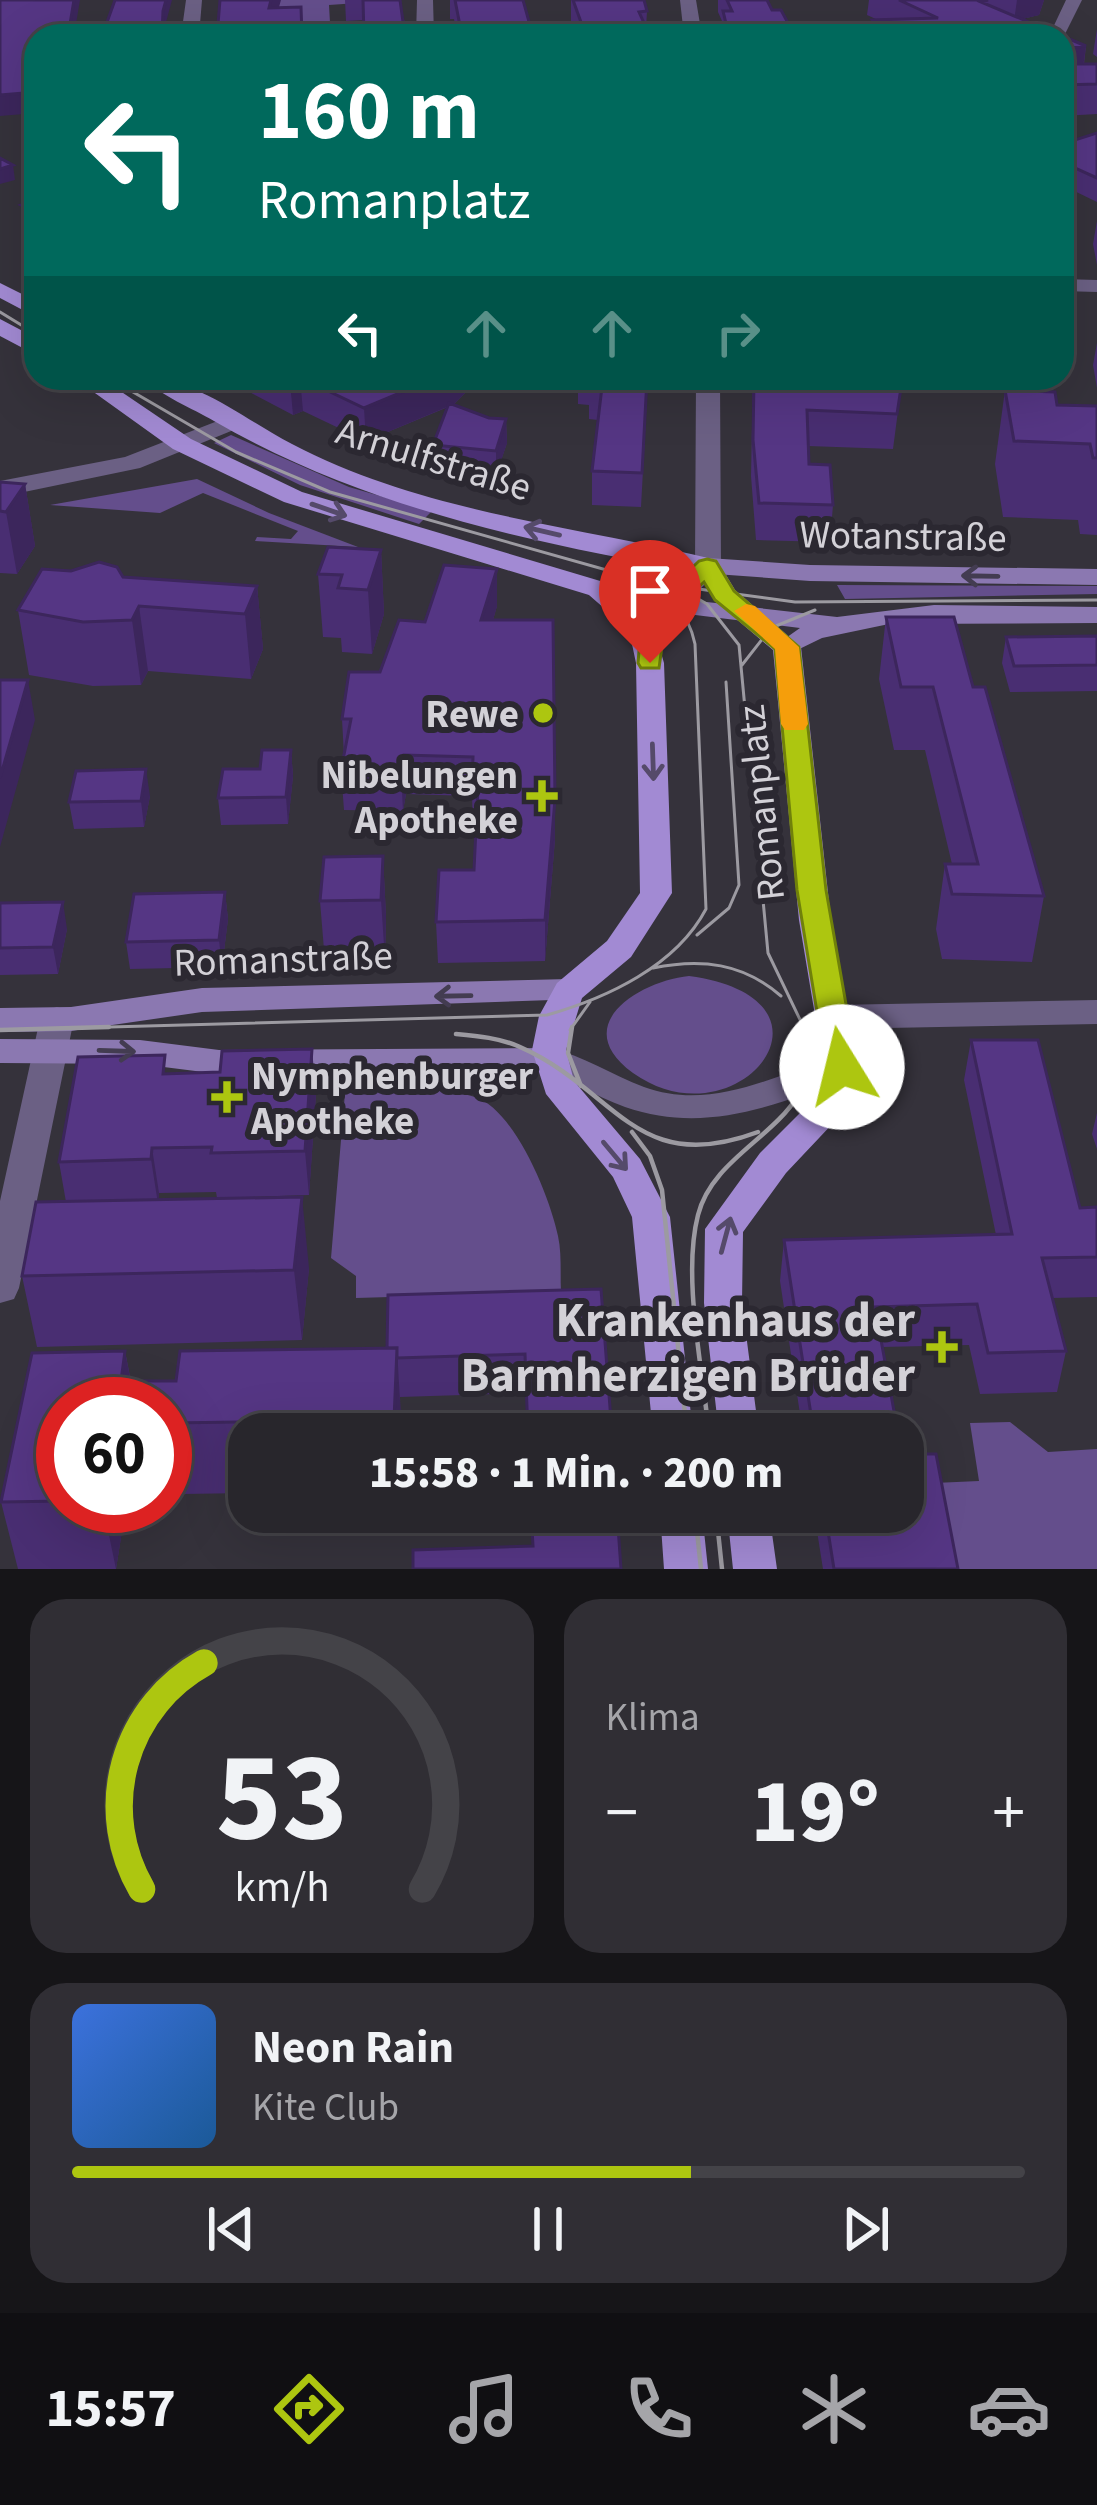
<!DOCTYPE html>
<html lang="de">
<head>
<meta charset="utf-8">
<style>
	body { margin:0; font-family:"Source Sans 3",sans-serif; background:#302e34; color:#f1f3f6; height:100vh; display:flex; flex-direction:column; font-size:45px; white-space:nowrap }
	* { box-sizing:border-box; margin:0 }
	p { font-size:39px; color:#a5a5a9 }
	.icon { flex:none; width:66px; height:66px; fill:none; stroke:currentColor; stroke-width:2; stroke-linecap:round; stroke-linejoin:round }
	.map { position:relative; height:1569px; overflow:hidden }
	.panel { display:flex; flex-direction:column; gap:30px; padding:30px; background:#161518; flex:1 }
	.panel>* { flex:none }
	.top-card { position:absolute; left:24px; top:24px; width:1050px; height:366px; border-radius:36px; box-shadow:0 12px 48px #0002,0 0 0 3px #444348; background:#00695c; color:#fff; overflow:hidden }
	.speed { position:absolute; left:36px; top:1377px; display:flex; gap:24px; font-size:60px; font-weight:700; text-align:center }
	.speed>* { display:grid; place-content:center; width:156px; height:156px; border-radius:50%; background:#28262c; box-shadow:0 12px 48px #0002,0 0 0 3px #444348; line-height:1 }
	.speed .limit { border:18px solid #d22; background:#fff; color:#111 }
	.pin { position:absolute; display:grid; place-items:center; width:102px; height:102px; color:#fff; margin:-123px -51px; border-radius:50% 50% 50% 0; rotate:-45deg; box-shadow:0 0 12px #0007 }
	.pin .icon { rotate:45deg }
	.me { position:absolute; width:132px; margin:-66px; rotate:351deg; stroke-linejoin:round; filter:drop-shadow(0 0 9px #0008) }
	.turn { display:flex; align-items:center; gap:42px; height:252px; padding:0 36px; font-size:54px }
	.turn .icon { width:156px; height:156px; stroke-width:2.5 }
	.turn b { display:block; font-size:84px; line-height:102px }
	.lanes { display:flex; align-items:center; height:114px; padding:0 36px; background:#0003; justify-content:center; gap:60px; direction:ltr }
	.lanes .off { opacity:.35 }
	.big { font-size:90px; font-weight:800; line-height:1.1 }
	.panel .card { flex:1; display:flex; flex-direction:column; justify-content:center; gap:18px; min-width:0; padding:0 42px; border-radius:36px; background:#302e34 }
	.panel .dial { align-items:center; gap:0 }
	.dial svg { height:312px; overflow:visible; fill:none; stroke:#444348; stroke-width:7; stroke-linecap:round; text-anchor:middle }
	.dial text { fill:#f1f3f6; stroke:none }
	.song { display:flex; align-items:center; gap:36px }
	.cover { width:144px; height:144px; border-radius:18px; background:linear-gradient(135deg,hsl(220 70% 55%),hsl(210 70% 35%)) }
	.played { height:12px; border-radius:6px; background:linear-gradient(90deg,#adc610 65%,#444348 65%) }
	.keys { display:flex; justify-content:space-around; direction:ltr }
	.heat { display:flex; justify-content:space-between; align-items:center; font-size:66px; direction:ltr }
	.panel .tiles { flex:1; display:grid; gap:30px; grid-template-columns:1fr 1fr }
	.card:last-child { grid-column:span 2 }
	.trip { position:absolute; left:228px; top:1413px; width:696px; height:120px; border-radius:36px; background:#28262c; box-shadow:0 12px 48px #0002,0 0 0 3px #444348; font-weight:800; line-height:120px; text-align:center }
	.menu { display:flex; height:192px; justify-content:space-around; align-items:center; background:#100f12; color:#a5a5a9 }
	.menu .icon { width:84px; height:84px }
	.menu .active { color:#adc610 }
	.menu b { font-size:54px; color:#f1f3f6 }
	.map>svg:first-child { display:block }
</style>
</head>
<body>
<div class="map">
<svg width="1097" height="1569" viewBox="0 0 1097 1569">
	<rect width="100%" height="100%" fill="#35323b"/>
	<path fill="#644e8c" d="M265,0H401L329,5L330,23L404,20L408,36H308L306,31L204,36L206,29L261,28Z
		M231,435L349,487L432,511L419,524L300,485L214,443Z
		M197,479L269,513L358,547L255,541L257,537L291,539L298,531L203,493L160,513L50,505Z
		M837,585L1097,586V594L845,599Z
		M689,976C857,999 737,1147 633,1073C567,1025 640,981 689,976Z
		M345,1093C385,1093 436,1084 475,1097C515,1110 550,1197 558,1236C562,1254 560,1274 561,1292L356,1298V1276L331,1258Z
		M1010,1422L1048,1452L1097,1449V1569H951L934,1483L979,1481L970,1423Z"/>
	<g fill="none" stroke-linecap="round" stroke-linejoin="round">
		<path fill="#6b6084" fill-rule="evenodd" d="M186,0H202L199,36H181Z
			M417,0H433L434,36H416Z
			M680,0H696L702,36H684Z
			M1066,0H1082L1062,40V36H1049Z
			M1062,279L1097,280V292L1062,291Z
			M696,378H720L721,566L708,574L695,566Z
			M233,415L241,417V427L140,468L0,497V481L125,457Z
			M1097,1000V1024L835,1029L823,1025L818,1017L823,1009L835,1005Z
			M57,1007L69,1011L74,1019L19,1288L14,1299L0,1303V1201L40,1019L45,1011Z"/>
		<path fill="#6b6084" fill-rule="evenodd" d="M550,1048C584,1056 612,1075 644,1087C713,1112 776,1074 841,1055L853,1058L858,1067L853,1076C777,1105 706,1135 625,1107C594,1096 569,1078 538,1069L533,1060L538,1051Z"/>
		<path fill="#8b78b1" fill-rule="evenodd" d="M708,558L810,565L1097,569V585L810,581L715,574L689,600L837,617L934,605L1097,607V623L889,624L822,638L787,655L773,647L800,628L671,612L663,645L649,653L635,645L646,607L589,595L585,589L598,581L662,594L699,560Z
			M569,979L581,983L586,991L581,999L202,1012L71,1031L0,1032V1008L71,1007L202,988Z
			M0,1039L140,1040L219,1050L550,1048L562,1051L567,1060L562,1069L550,1072L219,1074L140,1064L0,1063Z"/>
		<path fill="#a28ad3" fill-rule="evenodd" d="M0,283L36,301V317L0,298Z
			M0,319L36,338V355L0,336Z
			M74,378H101L191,439L302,492L607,583L652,621L664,663L672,893L631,957L582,998L566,1050L574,1081L640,1159L670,1217L693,1434H653L632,1217L613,1177L546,1094L532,1050L539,1016L557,983L607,941L640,893L636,663L629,630L589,595L284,502L173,449Z
			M143,378C197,378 245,420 292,444C426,514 574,525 717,560L735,590L801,647L831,920L859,1075L836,1120L786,1173L743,1232L742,1303L759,1434H719L704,1303L705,1229L760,1153L810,1103L825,1075L799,920L773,650L715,601L698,572C529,542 365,508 214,421C192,408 161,396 143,378Z
			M660,1512H702L708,1569H664Z
			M727,1512H769L777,1569H733Z"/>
		<path stroke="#9c9aa1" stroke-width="3" d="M0,312L36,334
			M662,578L707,604L739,645L768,953L805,1030
			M691,588L795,602L1097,600
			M742,665L771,628L815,610
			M697,935L729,908L739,885L726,682
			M653,968C701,958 743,963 781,996
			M0,1030L547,1015C607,998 676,966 706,909L695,644C688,610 670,598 642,580L330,492L236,452L109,378
			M570,1030L590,1002"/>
		<path stroke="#9c9aa1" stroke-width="4.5" d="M572,1027L568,1053L581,1086
			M0,1030L109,1027
			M456,1034C478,1036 500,1038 520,1047C616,1089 635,1178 758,1132
			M632,1132L650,1156L662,1190L687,1434
			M709,1434C703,1370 682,1277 698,1215C717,1139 834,1123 804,1027
			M695,1512L701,1569
			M716,1512L722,1569"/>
	</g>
	<path fill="#492e72" d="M345,0H401L364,20L346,21Z
		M450,0H523L533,36H457L454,19H450Z
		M571,0L647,11L646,29L650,36H576L571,22Z
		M718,0H767L772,10L795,36H722V21L718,12Z
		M869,0H1044L1039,15L1022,19L1086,46L1084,64H1097V114L1062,116V36H871L872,20H878L867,15Z
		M1097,29V57L1093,54Z
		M1097,133V202L1062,185V144Z
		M36,200V242L26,237L21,205Z
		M1097,221V265L1093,244Z
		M1097,343V388L1093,365Z
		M223,378H480L454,404L489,418L506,419L507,443L496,475L434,469L433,445L448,407L366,441L303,411L293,415Z
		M578,378H648L641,507L592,505V471L598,420L589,419V405L578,404Z
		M753,378H847V387L901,388L893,449L808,446L809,464L833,505L830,542L756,540L751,476Z
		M954,378H1054L1053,385H954Z
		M1005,390L1057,405L1097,406V535L1080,534L1078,520L1003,517L995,464Z
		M0,482L25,484L35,546L17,574L0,573Z
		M381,550L384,614L372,654L342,652L341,638L323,637L318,574Z
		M123,577L257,586L263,649L251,679L148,671L141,685L93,686L29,675L18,610Z
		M497,606L493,620L555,839L545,961L438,963L436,922L474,870L476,827L473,826L472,796L406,794L403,811L344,810L341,770L344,756L342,719L425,622Z
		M886,617L973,687L1044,896L1032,962L942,959L936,929L945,864H952L925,750H894L879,679Z
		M1097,636V691L1010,692L1002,663L1006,637Z
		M291,750L293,776L288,824L221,825L218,798Z
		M150,796L144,827L74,829L69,802Z
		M383,856L386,916L385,960L325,962L320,901Z
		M225,892L228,919L222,967L130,969L126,942Z
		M0,903L67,929L58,974L0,975Z
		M971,1040H1038L1080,1208L1097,1207V1297L1052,1298L1066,1351L1057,1392L980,1394L969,1345L882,1347L898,1433L918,1432L923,1454H936L958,1569H823L814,1512H903V1434H803L780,1281L784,1240L996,1235L964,1080Z
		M168,1074L316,1094L309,1195L217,1198L216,1192L159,1193L158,1200L309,1268L302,1340L37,1347L22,1276L66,1202L59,1162Z
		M1097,1113V1149L1092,1134Z
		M601,1289L612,1434H527L526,1393L400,1397L401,1434H249V1493L182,1494L181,1487H165V1404H63V1506H126L116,1569H18L1,1502L32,1353L125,1351L131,1381H176L180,1351L387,1348L388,1295Z"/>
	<path fill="#3c265c" d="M74,0H80L74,36H68Z
		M166,0H172L165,26L164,36H162L163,11Z
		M271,0H281L271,35L269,8Z
		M1017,0H1044L1039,15L1014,21Z
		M1086,46L1082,75L1062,78L1063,48Z
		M36,92V113L0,116V95Z
		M13,165L15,180L0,184V169Z
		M300,378L303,411L293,415L290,382Z
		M436,378H480L454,404L366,441L364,408Z
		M506,419L507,443L496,475V451Z
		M25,484L35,546L17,574L6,512Z
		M381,550L384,614L372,654L368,590Z
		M497,569V606L482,658L481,620Z
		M257,586L263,649L251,679L245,614Z
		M139,606L148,671L141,685L132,620Z
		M28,680L35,720L0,847V778Z
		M291,750L293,776L288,824L286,797Z
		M404,755L406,794L403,811L401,772Z
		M146,769L150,796L144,827L141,801Z
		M555,799V839L545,961V920Z
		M383,856L386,916L385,960L381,900Z
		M225,892L228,919L222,967L219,940Z
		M63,902L67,929L58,974L53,947Z
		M312,1049L316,1094L309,1195L305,1151Z
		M152,1148L159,1193L158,1204L151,1159Z
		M302,1197L309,1268L302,1340L294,1270Z
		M397,1348L401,1419V1434H395L394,1420Z
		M125,1351L135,1404L121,1381Z
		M103,1506H126L116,1569Z"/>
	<path fill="#553684" stroke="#3c265c" stroke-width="3" d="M0,0H74L68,36H36V92L0,95Z
		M115,0H166L163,11L162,36H102Z
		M220,0H271L269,8L301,7L302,36H217Z
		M363,0H400L405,36H364Z
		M455,0H523L533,36H462Z
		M573,0H644L647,11L639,12L650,36H586Z
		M727,0H767L772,10H781L795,36H729L723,11H732Z
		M899,0H988L981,2L1086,46L1063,48V64H1097V84L1062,85V36H882L872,20L938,18Z
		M1097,133V178L1062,162V144Z
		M0,158L13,165L0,169Z
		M36,200V213L21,205Z
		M301,378H436L364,408Z
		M590,378H647L642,473L592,471L602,387L589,386Z
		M754,378H847V387L901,388L897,414L807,410L809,464L830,465L833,505L759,503L753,440Z
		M1005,390L1055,392L1057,405L1097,406V458H1093L1090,444L1014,441Z
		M449,403L489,418L506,419L496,451L433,445Z
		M0,482L25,484L6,512L0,511Z
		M328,547L381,550L368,590L338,588L342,575L318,574Z
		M99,562L117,567L123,577L257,586L245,614L139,606L132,620L83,622L18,610L42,569L71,571Z
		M444,565L497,569L481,620H553L555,799L545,920L436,922L439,870H474L478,787H472L473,757L404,755L401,772L341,770L351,719H342L349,672H380L399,620L425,622Z
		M886,617H954L973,687H985L1044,896L952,894L945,864H978L933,687H901Z
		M1097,636V665L1014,666L1006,637Z
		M0,680H28L0,778Z
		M262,750H291L286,797L218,798L223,769H260Z
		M146,769L141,801L69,802L76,771Z
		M383,856L381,900L320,901L324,857Z
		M225,892L219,940L126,942L134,894Z
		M63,902L53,947L0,948V903Z
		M971,1040H1038L1080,1208L1097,1207V1257L1042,1258L1066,1351L988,1353L977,1304L875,1307L898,1433L918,1432L923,1454H936L958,1569H834L825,1512H903V1434H814L784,1240L1012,1234Z
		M312,1049L305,1151L211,1153L212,1147L152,1148L151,1159L59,1162L78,1057L165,1055L163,1074L220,1072L222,1051Z
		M302,1197L294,1270L22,1276L36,1202Z
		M601,1289L612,1434H528L525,1354L397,1358V1348H387L388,1295Z
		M397,1348L394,1420L170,1423L171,1417H165V1404H63V1501L1,1502L32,1353L125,1351L121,1381H176L180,1351Z
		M531,1512H617L621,1569H413V1550L533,1546Z"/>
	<defs><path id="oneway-shaft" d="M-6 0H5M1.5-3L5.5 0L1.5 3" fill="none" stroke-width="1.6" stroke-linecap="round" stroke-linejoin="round" transform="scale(3)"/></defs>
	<g stroke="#554a6a">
		<use href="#oneway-shaft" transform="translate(329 510) rotate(19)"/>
		<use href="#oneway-shaft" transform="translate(542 531) rotate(-167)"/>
		<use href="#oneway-shaft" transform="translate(653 762) rotate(88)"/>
		<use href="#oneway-shaft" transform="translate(615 1156) rotate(50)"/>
		<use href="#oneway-shaft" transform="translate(726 1235) rotate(-75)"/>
	</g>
	<g stroke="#433c51">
		<use href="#oneway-shaft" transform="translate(980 576) rotate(-179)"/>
		<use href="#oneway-shaft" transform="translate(453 996) rotate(179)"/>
		<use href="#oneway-shaft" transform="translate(117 1051) rotate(2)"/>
	</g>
	<path fill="#adc610" stroke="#70810a" stroke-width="3" d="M707,559L716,561L734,591L799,647L826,890L857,1067L853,1075H830L826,1067L797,890L775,649L715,600L704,582L666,618L659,668H641L638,663L642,616L699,561Z"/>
	<path fill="#f59e0b" d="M746,604L755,606L799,647L808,724L804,730H785L781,724L775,649L734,611Z"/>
	<g fill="#adc610" stroke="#2b2831" stroke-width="4.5">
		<circle cx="543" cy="713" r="12"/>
		<path d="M536 778h12v12h12v12h-12v12h-12v-12h-12v-12h12z"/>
		<path d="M221 1079h12v12h12v12h-12v12h-12v-12h-12v-12h12z"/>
		<path d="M936 1329h12v12h12v12h-12v12h-12v-12h-12v-12h12z"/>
	</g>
	<g text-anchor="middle" stroke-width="12" stroke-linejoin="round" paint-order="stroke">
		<g font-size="39" fill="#d3d1d7" stroke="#2b2831">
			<text transform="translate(434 458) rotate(17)" y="14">Arnulfstraße</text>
			<text transform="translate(903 535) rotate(1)" y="14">Wotanstraße</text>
			<text transform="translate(760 803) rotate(-96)" y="14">Romanplatz</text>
			<text transform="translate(283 958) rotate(-2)" y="14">Romanstraße</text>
		</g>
		<g font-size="39" font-weight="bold" fill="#d3d1d7" stroke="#2b2831" text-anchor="end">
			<text x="519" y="727">Rewe</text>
			<text x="518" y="788">Nibelungen<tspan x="518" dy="45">Apotheke</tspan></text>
			<text x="251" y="1089" text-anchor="start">Nymphenburger<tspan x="251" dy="45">Apotheke</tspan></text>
		</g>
		<g font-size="48" font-weight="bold" fill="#d3d1d7" stroke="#2b2831" text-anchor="end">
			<text x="915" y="1336">Krankenhaus der<tspan x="915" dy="55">Barmherzigen Brüder</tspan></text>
		</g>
	</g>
</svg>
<div class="speed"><div class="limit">60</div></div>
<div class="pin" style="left:650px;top:663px;background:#d93025"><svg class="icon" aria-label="arrive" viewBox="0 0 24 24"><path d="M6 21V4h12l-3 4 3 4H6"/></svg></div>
<svg class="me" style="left:842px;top:1067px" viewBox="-20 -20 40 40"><circle r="19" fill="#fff"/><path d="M0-13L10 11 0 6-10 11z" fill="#adc610"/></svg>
<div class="trip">15:58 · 1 Min. · 200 m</div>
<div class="top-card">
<div class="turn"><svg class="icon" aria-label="left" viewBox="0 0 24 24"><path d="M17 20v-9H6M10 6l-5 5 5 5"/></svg><div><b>160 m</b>Romanplatz</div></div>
<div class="lanes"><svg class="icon" aria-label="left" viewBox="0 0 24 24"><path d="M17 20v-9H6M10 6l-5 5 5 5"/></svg><svg class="icon off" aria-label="ahead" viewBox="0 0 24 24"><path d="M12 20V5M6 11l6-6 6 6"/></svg><svg class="icon off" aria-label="ahead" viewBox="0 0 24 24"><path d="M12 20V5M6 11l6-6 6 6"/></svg><svg class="icon off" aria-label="right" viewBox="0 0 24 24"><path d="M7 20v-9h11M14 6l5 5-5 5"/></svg></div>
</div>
</div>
<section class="panel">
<div class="tiles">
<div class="card dial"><svg viewBox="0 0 100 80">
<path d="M14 69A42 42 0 1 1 86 69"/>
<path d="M14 69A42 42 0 0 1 30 11" stroke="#adc610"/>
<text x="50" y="56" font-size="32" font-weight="700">53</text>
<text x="50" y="72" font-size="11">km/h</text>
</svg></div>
<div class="card"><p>Klima</p>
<div class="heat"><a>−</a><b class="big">19°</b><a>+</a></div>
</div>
<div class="card">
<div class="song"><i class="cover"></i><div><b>Neon Rain</b><p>Kite Club</p></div></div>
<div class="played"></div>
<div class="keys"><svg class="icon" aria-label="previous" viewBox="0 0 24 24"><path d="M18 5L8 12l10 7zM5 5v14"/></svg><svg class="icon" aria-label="pause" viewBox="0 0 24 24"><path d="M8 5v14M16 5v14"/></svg><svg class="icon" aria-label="next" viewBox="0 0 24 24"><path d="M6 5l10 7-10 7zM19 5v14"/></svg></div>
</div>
</div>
</section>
<nav class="menu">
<b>15:57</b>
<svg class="icon active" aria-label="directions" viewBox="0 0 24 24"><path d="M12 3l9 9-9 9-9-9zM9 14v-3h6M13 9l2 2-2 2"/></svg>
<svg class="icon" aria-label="music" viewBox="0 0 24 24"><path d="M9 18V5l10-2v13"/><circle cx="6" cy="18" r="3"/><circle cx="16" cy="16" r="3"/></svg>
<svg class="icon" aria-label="phone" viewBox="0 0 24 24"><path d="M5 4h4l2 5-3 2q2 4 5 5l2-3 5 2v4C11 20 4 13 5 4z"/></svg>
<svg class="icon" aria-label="climate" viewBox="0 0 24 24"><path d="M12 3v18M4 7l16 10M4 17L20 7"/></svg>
<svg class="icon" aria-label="car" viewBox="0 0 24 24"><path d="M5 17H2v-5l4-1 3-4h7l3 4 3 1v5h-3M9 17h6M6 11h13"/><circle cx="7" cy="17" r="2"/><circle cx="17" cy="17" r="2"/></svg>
</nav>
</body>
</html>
